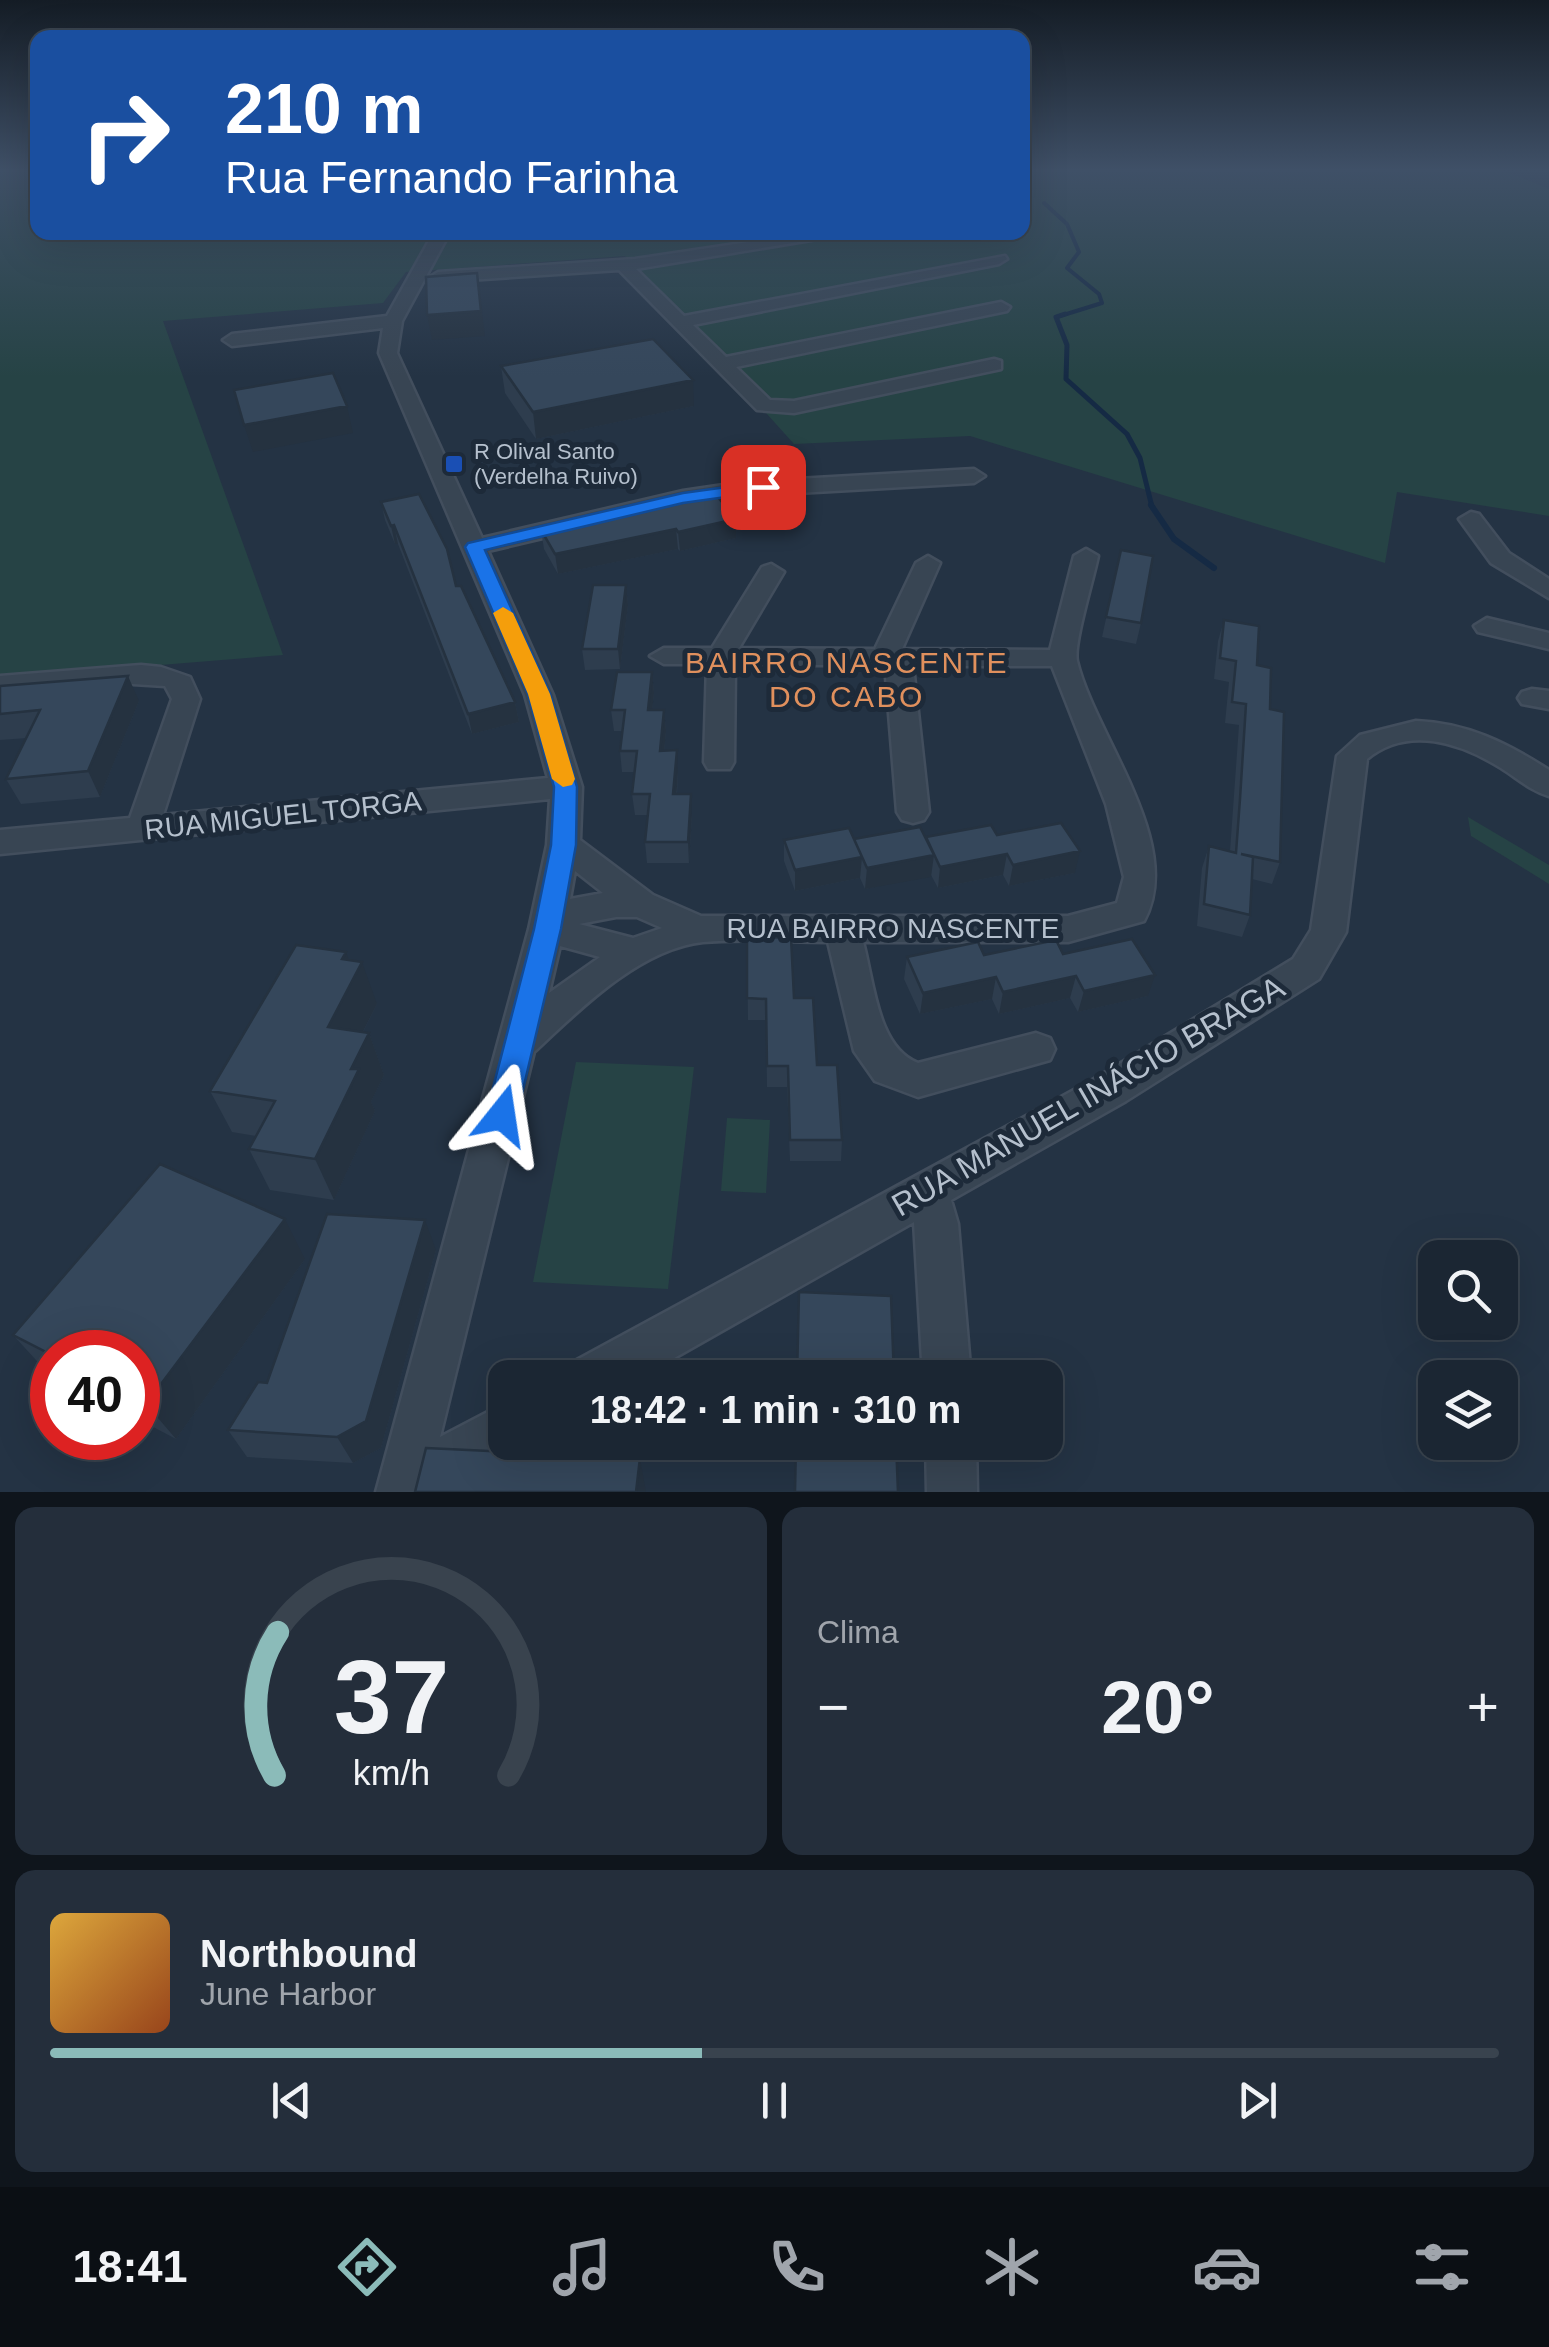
<!DOCTYPE html>
<html lang="pt">
<head>
<meta charset="utf-8">
<style>
	body { margin:0; font-family:Arial,sans-serif; background:#242e3b; color:#f1f3f6; height:100vh; display:flex; flex-direction:column; font-size:38px; white-space:nowrap }
	* { box-sizing:border-box; margin:0 }
	p { font-size:32px; color:#a0a5ac }
	.icon { flex:none; width:55px; height:55px; fill:none; stroke:currentColor; stroke-width:2; stroke-linecap:round; stroke-linejoin:round }
	.map { position:relative; height:1492px; overflow:hidden }
	.panel { display:flex; flex-direction:column; gap:15px; padding:15px; background:#0f151c; flex:1 }
	.panel>* { flex:none }
	.banner { position:absolute; left:30px; top:30px; width:1000px; height:210px; border-radius:20px; box-shadow:0 10px 40px #0002,0 0 0 2px #39434e; background:#1a4fa0; color:#fff; overflow:hidden }
	.tools { position:absolute; left:1418px; top:1240px; display:grid; gap:20px }
	.tools a { display:grid; place-items:center; width:100px; height:100px; border-radius:20px; background:#1b2633; box-shadow:0 10px 40px #0002,0 0 0 2px #39434e; font-size:50px }
	.speed { position:absolute; left:30px; top:1330px; display:flex; gap:20px; font-size:50px; font-weight:700; text-align:center }
	.speed>* { display:grid; place-content:center; width:130px; height:130px; border-radius:50%; background:#1b2633; box-shadow:0 10px 40px #0002,0 0 0 2px #39434e; line-height:1 }
	.speed .limit { border:15px solid #d22; background:#fff; color:#111 }
	.pin { position:absolute; display:grid; place-items:center; width:85px; height:85px; color:#fff; margin:-42px; border-radius:20px; box-shadow:0 5px 15px #0006 }
	.me { position:absolute; width:110px; margin:-55px; rotate:15deg; stroke-linejoin:round; filter:drop-shadow(0 0 8px #0008) }
	.turn { display:flex; align-items:center; gap:35px; height:210px; padding:0 30px; font-size:45px }
	.turn .icon { width:130px; height:130px; stroke-width:2.5 }
	.turn b { display:block; font-size:70px; line-height:85px }
	.big { font-size:75px; font-weight:600; line-height:1.1 }
	.panel .tile { flex:1; display:flex; flex-direction:column; justify-content:center; gap:15px; min-width:0; padding:0 35px; border-radius:20px; background:#242e3b }
	.panel .dial { align-items:center; gap:0 }
	.dial svg { height:260px; overflow:visible; fill:none; stroke:#39434e; stroke-width:7; stroke-linecap:round; text-anchor:middle }
	.dial text { fill:#f1f3f6; stroke:none }
	.song { display:flex; align-items:center; gap:30px }
	.cover { width:120px; height:120px; border-radius:15px; background:linear-gradient(135deg,hsl(40 70% 55%),hsl(20 70% 35%)) }
	.played { height:10px; border-radius:5px; background:linear-gradient(90deg,#8bbbb9 45%,#39434e 45%) }
	.keys { display:flex; justify-content:space-around; direction:ltr }
	.heat { display:flex; justify-content:space-between; align-items:center; font-size:55px; direction:ltr }
	.panel .tiles { flex:1; display:grid; gap:15px; grid-template-columns:1fr 1fr }
	.tile:last-child { grid-column:span 2 }
	.trip { position:absolute; left:488px; top:1360px; width:575px; height:100px; border-radius:20px; background:#1b2633; box-shadow:0 10px 40px #0002,0 0 0 2px #39434e; font-weight:600; line-height:100px; text-align:center }
	.tab-bar { display:flex; height:160px; justify-content:space-around; align-items:center; background:#0b0f14; color:#a0a5ac }
	.tab-bar .icon { width:70px; height:70px }
	.tab-bar .on { color:#8bbbb9 }
	.tab-bar b { font-size:45px; color:#f1f3f6 }
	.map>svg:first-child { display:block }
</style>
</head>
<body>
<div class="map">
<svg width="1549" height="1492" viewBox="0 0 1549 1492">
	<rect width="100%" height="100%" fill="#243344"/>
	<path fill="#264345" d="M0,169H37L38,232H1022L1023,169H1501L1549,189V516L1397,492L1385,563L970,436L794,444L625,256L406,272L383,303L163,321L283,655L0,678Z
		M1468,817L1549,865V884L1471,836Z
		M576,1062L694,1067L668,1289L533,1282Z
		M727,1118L770,1120L766,1193L721,1191Z"/>
	<g fill="none" stroke-linecap="round" stroke-linejoin="round">
		<path stroke="#152a44" stroke-width="4" d="M1044,203L1067,224L1079,252L1067,268L1099,294L1102,303L1057,317"/>
		<path stroke="#152a44" stroke-width="5" d="M1065,314L1056,317L1067,345L1066,379L1127,434L1140,458L1152,507"/>
		<path stroke="#152a44" stroke-width="6" d="M1151,505L1174,539L1214,568"/>
		<defs>
			<path id="minor" d="M434,232H450L402,321L397,353L482,538L683,491L744,482L974,469L985,476L974,483L744,496L683,505L488,551L553,695L582,787L580,840L653,895L701,916H1068L1117,903L1124,877L1106,804L1052,666H913L929,812L924,820L913,823L902,820L897,812L885,665H735L734,762L730,769H708L704,762L707,664H664L650,656L664,648H712L762,567L771,564L784,572L739,648L875,649L916,563L928,556L940,563L902,649L1050,650L1074,556L1086,549L1098,556C1094,577 1073,645 1077,661C1095,736 1186,844 1144,921L1068,942H863C874,982 877,1047 918,1063L1036,1033L1050,1038L1055,1049L1050,1060L918,1097L875,1081L854,1051L828,942C787,942 743,938 703,942C639,949 579,1010 534,1052L440,1437L505,1403V1442H524L437,1492H376L529,929L547,845L550,799L0,854V830L130,818L172,699L165,686L117,683L0,694V676L141,665L161,667L190,677L200,699L163,815L548,778L525,695L379,353L383,328L232,346L223,340L232,334L387,316ZM575,871L603,893L570,899ZM616,917H637L662,928L633,938L579,924ZM560,946L600,957L549,993Z
				M817,232H859L636,269L684,316L1005,256L1007,259L999,264L693,325L726,357L1001,302L1010,307L1007,311L736,367L770,400L794,401L994,359L1001,361V369L794,413L757,410L619,270L438,282L430,277L438,272L635,259Z
				M1471,512L1479,514L1509,553L1549,579V598L1491,563L1459,519Z
				M1487,618L1549,633V649L1478,632L1474,626Z
				M1532,689L1549,691V709L1522,704L1518,698L1522,692Z
				M1416,721C1467,723 1507,743 1549,770V796C1531,791 1517,778 1501,768C1461,743 1408,725 1367,759L1346,932L1319,979L1126,1101L951,1200L958,1224L971,1378H923L914,1222L639,1378H568L575,1361L1098,1077L1293,959L1311,930L1337,756L1360,735Z
				M926,1442H976L977,1492H927Z"/>
		</defs>
		<use href="#minor" stroke="#424e5d" stroke-width="5"/>
		<use href="#minor" fill="#384553" fill-rule="evenodd"/>
	</g>
	<path fill="#2e3d4e" d="M501,366L694,406L536,439L505,393Z
		M381,502L456,586L515,702L519,722L472,734L398,544H395L385,520Z
		M736,519V538L680,551L678,549L558,574L544,549L541,530Z
		M1121,550L1141,623L1136,644L1102,637Z
		M626,585L628,605L620,669L585,670L582,649Z
		M1224,620L1257,665L1270,709L1280,862L1272,884L1252,879L1250,915L1242,937L1197,926L1202,868L1209,846L1230,851L1239,725L1225,723L1229,682L1214,679L1218,641Z
		M652,672L654,693L652,710H664L666,731L664,751L678,772L677,794L692,815L689,863H647L645,842L648,815H635L632,794L635,772H622L620,751L623,731H614L611,710Z
		M0,686L139,701L100,797L21,804L6,779L27,738L0,740Z
		M997,835L1075,873L1009,886L1003,875L938,888L931,875L865,889L860,878L795,891L784,861V840L926,838Z
		M747,938L794,998L842,1140L841,1161H790L787,1087H767L766,1020H748Z
		M1063,954L1148,996L1078,1012L1070,998L999,1014L992,999L920,1014L904,979L907,957Z
		M349,960L377,1004L363,1032L369,1033L384,1075L371,1102L375,1111L334,1200L270,1190L249,1149L256,1136L232,1132L210,1091Z
		M436,1250L381,1448L353,1463L247,1457L228,1430L267,1383Z
		M305,1259L176,1439L138,1419V1352H52V1375L47,1372L13,1335Z"/>
	<path fill="#253240" d="M477,273L485,336L432,340L427,315Z
		M693,380L694,406L536,439L533,412Z
		M347,406L353,433L253,452L244,425Z
		M736,519V538L680,551L678,532Z
		M394,525L398,544H395L391,526Z
		M676,529L678,549L558,574L555,554Z
		M626,585L628,605L620,669L618,649Z
		M652,672L654,693L650,731L648,710Z
		M128,676L139,701L100,797L88,771Z
		M515,702L519,722L472,734L468,714Z
		M664,710L666,731L662,772L660,751Z
		M677,750L678,772L675,815L673,794Z
		M691,794L692,815L689,863L688,842Z
		M1080,851L1075,873L1009,886L1013,865Z
		M1007,854L1003,875L938,888L940,867Z
		M934,855L931,877L865,889L867,868Z
		M862,857L860,878L795,891V870Z
		M346,952L355,976L362,962L377,1004L344,1069L328,1027L342,959Z
		M1155,975L1148,996L1078,1012L1084,991Z
		M1076,976L1070,998L999,1014L1003,992Z
		M996,977L992,999L920,1014L923,993Z
		M369,1033L384,1075L371,1102L375,1111L334,1200L315,1159L351,1069Z
		M285,1219L305,1259L176,1439L146,1404Z
		M425,1220L436,1250L381,1448L353,1463L337,1437Z
		M640,1458L646,1492H636Z"/>
	<path fill="#35475b" stroke="#253240" stroke-width="2.5" d="M477,273L481,311L427,315L426,277Z
		M653,339L693,380L533,412L501,366Z
		M333,373L347,406L244,425L234,390Z
		M419,494L447,549L456,586H461L515,702L468,714L394,525L391,526L381,502Z
		M717,496L736,519L678,532L676,529L555,554L541,530Z
		M1121,550L1153,556L1141,623L1106,617Z
		M593,585H626L618,649H582Z
		M1224,620L1259,626L1257,665L1271,668L1270,709L1284,712L1280,862L1241,854L1253,857L1250,915L1204,904L1209,846L1236,853L1240,799L1246,704L1232,702L1236,661L1220,658Z
		M617,672H652L648,710H664L660,751L677,750L673,794H691L688,842H645L650,794H632L637,751H620L625,710H611Z
		M128,676L88,771L6,779L40,710L0,714V686Z
		M1061,823L1080,851L1013,865L1007,854L940,867L926,837L991,825L997,835Z
		M920,827L934,855L867,868L854,839Z
		M849,828L862,857L795,870L784,840Z
		M791,937L794,998H813L817,1065H837L842,1140H790L788,1066H767L766,999L747,998V938Z
		M1132,939L1155,975L1084,991L1076,976L1003,992L996,977L923,993L907,957L978,942L984,955L1056,940L1063,954Z
		M296,945L346,952L342,959L362,962L328,1027L369,1033L351,1069H359L315,1159L249,1149L275,1101L210,1091Z
		M160,1164L285,1219L146,1404L138,1399V1352H52V1355L13,1335Z
		M327,1214L425,1220L366,1421L337,1437L228,1430L258,1382L267,1383Z
		M799,1292L891,1296L894,1378H797Z
		M796,1442H896L898,1492H795Z
		M426,1448L640,1458L636,1492H415Z"/>
	<linearGradient id="sky" x2="0" y2="1"><stop stop-color="#141c25"/><stop offset="0.45" stop-color="#3f5067"/><stop offset="1" stop-color="#3f5067" stop-opacity="0"/></linearGradient>
	<rect width="1549" height="377" fill="url(#sky)"/>
	<path fill="#1a73e8" stroke="#114b97" stroke-width="2.5" d="M763,482L772,487L769,491L683,503L485,550L550,694L577,787L576,845L561,929L517,1115L512,1124L502,1128L491,1124L486,1115L534,929L551,845L554,787L528,694L465,547L468,543L683,493Z"/>
	<path fill="#f59e0b" d="M503,607L513,613L550,694L575,779L572,785L563,787L552,779L528,694L493,613Z"/>
	<rect fill="#1a4fb4" stroke="#1d2a39" stroke-width="4" x="444" y="454" width="20" height="20" rx="5"/>
	<g text-anchor="middle" stroke-width="10" stroke-linejoin="round" paint-order="stroke">
		<g font-size="22" fill="#b5c0cd" stroke="#1d2a39" text-anchor="start">
			<text x="474" y="459">R Olival Santo<tspan x="474" dy="25">(Verdelha Ruivo)</tspan></text>
		</g>
		<g font-size="28" fill="#b5c0cd" stroke="#1d2a39">
			<text transform="translate(283 815) rotate(-6)" y="10">RUA MIGUEL TORGA</text>
			<text x="893" y="938">RUA BAIRRO NASCENTE</text>
		</g>
		<g font-size="30" letter-spacing="2.5" fill="#e0905d" stroke="#1d2a39">
			<text x="847" y="673">BAIRRO NASCENTE<tspan x="847" dy="34">DO CABO</tspan></text>
		</g>
		<g font-size="32" fill="#b5c0cd" stroke="#1d2a39">
			<text transform="translate(1088 1096) rotate(-30)" y="11">RUA MANUEL INÁCIO BRAGA</text>
		</g>
	</g>
</svg>
<div class="tools">
<a><svg class="icon" aria-label="search" viewBox="0 0 24 24"><circle cx="10" cy="10" r="6"/><path d="M15 15l6 6"/></svg></a>
<a><svg class="icon" aria-label="layers" viewBox="0 0 24 24"><path d="M12 4l9 5-9 5-9-5zM3 14l9 5 9-5"/></svg></a>
</div>
<div class="speed"><div class="limit">40</div></div>
<div class="pin" style="left:763px;top:487px;background:#d93025"><svg class="icon" aria-label="arrive" viewBox="0 0 24 24"><path d="M6 21V4h12l-3 4 3 4H6"/></svg></div>
<svg class="me" style="left:502px;top:1115px" viewBox="-20 -20 40 40"><path d="M0-17L14 15 0 8-14 15z" fill="#1a73e8" stroke="#fff" stroke-width="4"/></svg>
<div class="trip">18:42 · 1 min · 310 m</div>
<div class="banner">
<div class="turn"><svg class="icon" aria-label="right" viewBox="0 0 24 24"><path d="M7 20v-9h11M14 6l5 5-5 5"/></svg><div><b>210 m</b>Rua Fernando Farinha</div></div>
</div>
</div>
<section class="panel">
<div class="tiles">
<div class="tile dial"><svg viewBox="0 0 100 80">
<path d="M14 69A42 42 0 1 1 86 69"/>
<path d="M14 69A42 42 0 0 1 15 25" stroke="#8bbbb9"/>
<text x="50" y="56" font-size="32" font-weight="700">37</text>
<text x="50" y="72" font-size="11">km/h</text>
</svg></div>
<div class="tile"><p>Clima</p>
<div class="heat"><a>−</a><b class="big">20°</b><a>+</a></div>
</div>
<div class="tile">
<div class="song"><i class="cover"></i><div><b>Northbound</b><p>June Harbor</p></div></div>
<div class="played"></div>
<div class="keys"><svg class="icon" aria-label="previous" viewBox="0 0 24 24"><path d="M18 5L8 12l10 7zM5 5v14"/></svg><svg class="icon" aria-label="pause" viewBox="0 0 24 24"><path d="M8 5v14M16 5v14"/></svg><svg class="icon" aria-label="next" viewBox="0 0 24 24"><path d="M6 5l10 7-10 7zM19 5v14"/></svg></div>
</div>
</div>
</section>
<nav class="tab-bar">
<b>18:41</b>
<svg class="icon on" aria-label="directions" viewBox="0 0 24 24"><path d="M12 3l9 9-9 9-9-9zM9 14v-3h6M13 9l2 2-2 2"/></svg>
<svg class="icon" aria-label="music" viewBox="0 0 24 24"><path d="M9 18V5l10-2v13"/><circle cx="6" cy="18" r="3"/><circle cx="16" cy="16" r="3"/></svg>
<svg class="icon" aria-label="phone" viewBox="0 0 24 24"><path d="M5 4h4l2 5-3 2q2 4 5 5l2-3 5 2v4C11 20 4 13 5 4z"/></svg>
<svg class="icon" aria-label="climate" viewBox="0 0 24 24"><path d="M12 3v18M4 7l16 10M4 17L20 7"/></svg>
<svg class="icon" aria-label="car" viewBox="0 0 24 24"><path d="M5 17H2v-5l4-1 3-4h7l3 4 3 1v5h-3M9 17h6M6 11h13"/><circle cx="7" cy="17" r="2"/><circle cx="17" cy="17" r="2"/></svg>
<svg class="icon" aria-label="filters" viewBox="0 0 24 24"><path d="M4 7h16M4 17h16"/><circle cx="9" cy="7" r="2"/><circle cx="15" cy="17" r="2"/></svg>
</nav>
</body>
</html>
